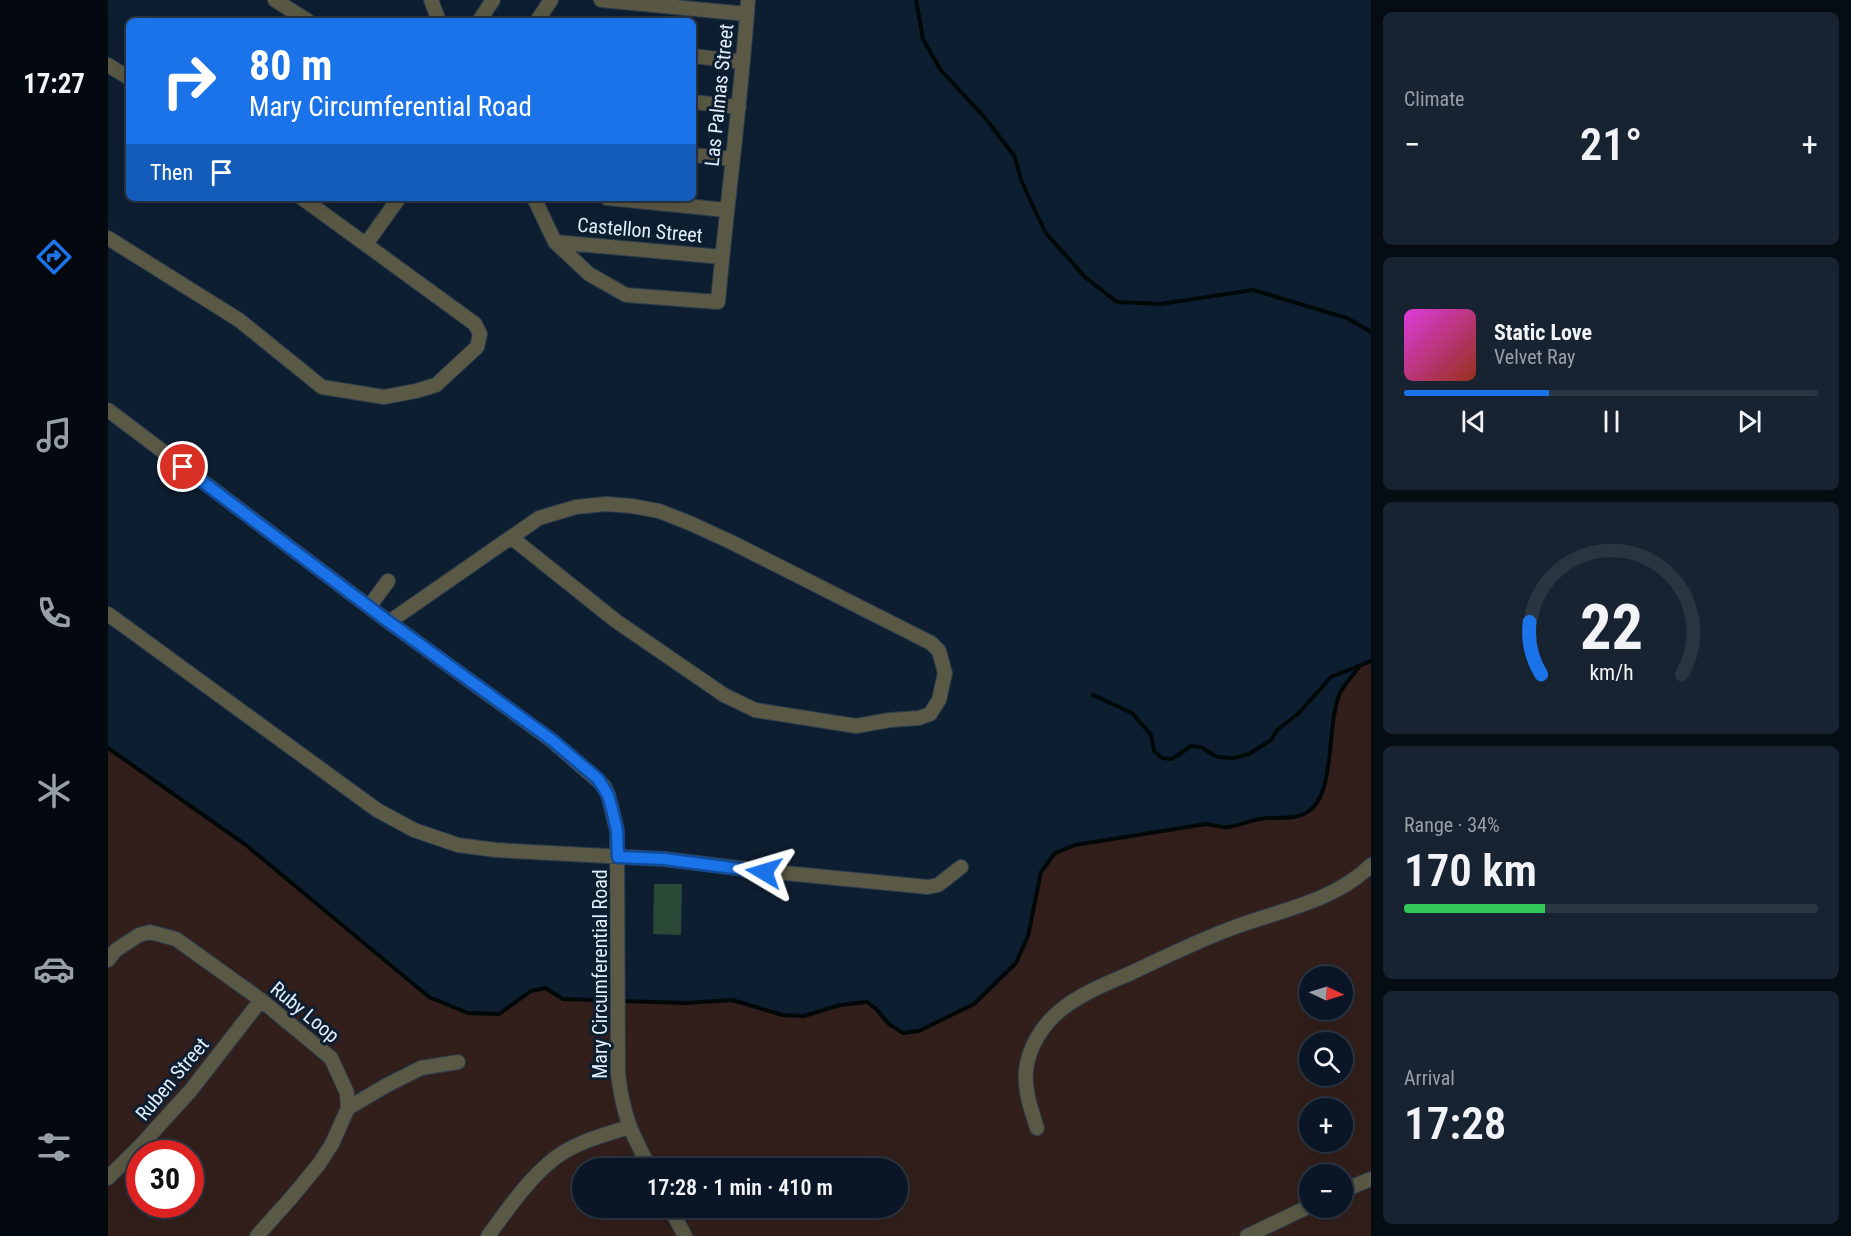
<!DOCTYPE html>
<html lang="en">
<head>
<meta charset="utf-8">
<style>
	body { margin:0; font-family:"Roboto Condensed",sans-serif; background:#182332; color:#f1f3f6; height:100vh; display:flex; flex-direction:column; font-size:22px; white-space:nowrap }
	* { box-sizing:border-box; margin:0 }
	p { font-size:20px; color:#999fa7 }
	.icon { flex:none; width:33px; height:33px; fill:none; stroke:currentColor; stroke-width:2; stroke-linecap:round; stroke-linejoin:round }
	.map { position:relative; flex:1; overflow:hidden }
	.sheet { display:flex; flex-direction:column; gap:12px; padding:12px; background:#060c14; width:480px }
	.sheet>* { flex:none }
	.top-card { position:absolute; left:18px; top:18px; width:570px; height:183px; border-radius:9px; box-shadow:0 6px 24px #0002,0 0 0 2px #2a3542; background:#1a73e8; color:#fff; overflow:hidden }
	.needle { width:39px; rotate:94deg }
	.buttons { position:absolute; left:1191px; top:966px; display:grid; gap:12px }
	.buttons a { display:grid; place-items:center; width:54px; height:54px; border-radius:50%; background:#0a1625; box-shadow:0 6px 24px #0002,0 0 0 2px #2a3542; font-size:30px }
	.speed { position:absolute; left:18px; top:1140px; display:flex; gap:12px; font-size:30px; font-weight:700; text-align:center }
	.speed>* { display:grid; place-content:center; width:78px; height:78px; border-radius:50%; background:#0a1625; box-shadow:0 6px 24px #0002,0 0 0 2px #2a3542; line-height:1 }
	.speed .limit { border:9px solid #d22; background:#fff; color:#111 }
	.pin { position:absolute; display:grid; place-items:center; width:51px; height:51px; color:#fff; margin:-26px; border:3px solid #fff; border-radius:50%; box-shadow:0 2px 6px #0007 }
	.me { position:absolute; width:66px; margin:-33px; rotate:277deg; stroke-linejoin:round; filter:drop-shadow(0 0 4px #0008) }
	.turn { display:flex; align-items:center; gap:21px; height:126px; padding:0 24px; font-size:27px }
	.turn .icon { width:78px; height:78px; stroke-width:2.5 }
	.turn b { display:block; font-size:42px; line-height:51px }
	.then { display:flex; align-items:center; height:57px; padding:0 24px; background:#0003; gap:12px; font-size:22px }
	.big { font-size:45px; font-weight:600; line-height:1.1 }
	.sheet .tile { flex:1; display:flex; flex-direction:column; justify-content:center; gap:9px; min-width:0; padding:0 21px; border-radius:9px; background:#182332 }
	.sheet .dial { align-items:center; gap:0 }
	.dial svg { height:156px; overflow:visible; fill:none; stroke:#2a3542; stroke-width:7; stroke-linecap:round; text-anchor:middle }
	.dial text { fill:#f1f3f6; stroke:none }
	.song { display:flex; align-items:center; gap:18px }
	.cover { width:72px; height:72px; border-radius:9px; background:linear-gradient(135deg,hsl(300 70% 55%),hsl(10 70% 35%)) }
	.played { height:6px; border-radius:3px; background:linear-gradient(90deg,#1a73e8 35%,#2a3542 35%) }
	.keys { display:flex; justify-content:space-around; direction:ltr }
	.heat { display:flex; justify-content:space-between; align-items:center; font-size:33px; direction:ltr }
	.charge { height:9px; border-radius:4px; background:linear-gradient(90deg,#34c759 34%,#2a3542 0) }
	.trip { position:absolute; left:464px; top:1158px; width:336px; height:60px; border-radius:30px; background:#0a1625; box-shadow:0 6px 24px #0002,0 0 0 2px #2a3542; font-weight:600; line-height:60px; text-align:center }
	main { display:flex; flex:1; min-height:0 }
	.dock { display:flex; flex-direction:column; width:108px; justify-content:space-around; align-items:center; background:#04090f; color:#999fa7 }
	.dock .icon { width:42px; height:42px }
	.dock .current { color:#1a73e8 }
	.dock b { font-size:27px; color:#f1f3f6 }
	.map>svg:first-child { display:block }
</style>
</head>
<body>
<main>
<nav class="dock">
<b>17:27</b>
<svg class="icon current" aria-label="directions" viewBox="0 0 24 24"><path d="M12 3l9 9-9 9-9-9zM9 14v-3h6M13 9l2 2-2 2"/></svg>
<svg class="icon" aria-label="music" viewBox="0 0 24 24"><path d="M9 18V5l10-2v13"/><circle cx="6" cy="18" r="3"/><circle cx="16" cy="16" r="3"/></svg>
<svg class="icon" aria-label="phone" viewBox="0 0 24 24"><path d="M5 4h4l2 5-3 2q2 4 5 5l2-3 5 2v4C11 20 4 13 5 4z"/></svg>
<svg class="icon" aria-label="climate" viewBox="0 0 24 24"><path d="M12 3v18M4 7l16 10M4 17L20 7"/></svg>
<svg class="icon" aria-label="car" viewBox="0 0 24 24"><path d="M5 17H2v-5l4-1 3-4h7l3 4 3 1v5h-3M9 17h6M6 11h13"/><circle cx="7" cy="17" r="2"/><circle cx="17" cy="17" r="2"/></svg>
<svg class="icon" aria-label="filters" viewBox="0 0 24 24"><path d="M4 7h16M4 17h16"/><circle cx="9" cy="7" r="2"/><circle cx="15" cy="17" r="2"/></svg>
</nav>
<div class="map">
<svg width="1263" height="1236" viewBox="0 0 1263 1236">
	<rect width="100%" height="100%" fill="#0e1e31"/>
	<path fill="#321f1b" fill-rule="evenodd" d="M1263,661V1236H0V748L138,845L321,997L360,1013L391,1014L411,1001L423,991L437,988L455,999L578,1003L624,1000L675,1015L696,1016L732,1005L759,1002L768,1009L781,1024L795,1033L811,1031L866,1004L908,964L920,936L933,872L947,853L967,845L1098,824L1119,828L1139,821L1161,818H1180L1200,812L1214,797L1220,767L1223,729L1233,693L1251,667ZM1202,976H1234V1010H1202ZM1202,1042H1234V1076H1202ZM1202,1108H1234V1142H1202ZM32,1154H82V1204H32ZM474,1168H789V1208H474ZM1202,1174H1234V1208H1202Z"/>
	<path fill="#294836" d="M546,884H574L573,935L545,934Z"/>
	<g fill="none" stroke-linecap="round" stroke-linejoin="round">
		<path stroke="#000808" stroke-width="4" d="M808,0L815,39L832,69L878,119L907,157L913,180L937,232L977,277L1009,302L1053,304L1145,290L1239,318L1263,332
			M985,695L1024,713L1043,735L1046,751L1054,758L1064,759L1083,746L1093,747L1109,757L1126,758L1141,754L1163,740L1169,730L1190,714L1223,677L1263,661
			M0,748L138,845L321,997L360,1013L391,1014L423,991L437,988L455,999L578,1003L624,1000L675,1015L696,1016L732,1005L759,1002L768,1009L781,1024L795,1033L811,1031L866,1004L908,963L920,936L933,872L947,853L967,845L1098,824C1105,825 1114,828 1120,827C1134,825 1146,818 1161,818C1174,817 1189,820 1201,811C1228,792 1218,725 1232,693C1237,684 1245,675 1251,667"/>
		<defs>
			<path id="minor" d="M167,0L200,21
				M323,0L331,21
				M493,0L639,14
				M371,21L385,0
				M429,21L443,0
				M585,56L635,62
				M0,65L21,78
				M585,102L631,107
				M585,155L625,159
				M426,198L447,242L481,274L518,295L610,302C619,201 633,101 640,0
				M499,198L618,210
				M0,238L131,320L214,387L276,397L308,391L328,385L369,347L372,334L367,324L194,198
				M447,242L614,257
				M258,244L291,198
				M0,410L281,622L443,740L496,786L500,794L509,831L510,1074C515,1115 523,1133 542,1168
				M261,607L280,581
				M0,614L269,810L306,830L350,845L388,850L556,859L656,871L820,887L830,885L853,867
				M281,622L431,518L468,507L498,504L524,506L551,511L584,524L623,542L823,643L831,651L837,673L831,700L822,714L811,718L782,720L748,726L647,710L616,695L508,621L404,538
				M0,960L8,950L31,935L42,932L68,939L153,1000L223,1058L239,1093L240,1108L224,1144L211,1164L183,1198L149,1236
				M240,1108L279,1085L313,1068L350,1062
				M929,1128C923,1109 916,1090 918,1070C921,1046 935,1024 954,1009C974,993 1000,983 1023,973C1057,957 1091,940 1127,927C1173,910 1227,901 1263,865
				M0,1178L34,1144L83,1090L153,1000
				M1234,1191L1263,1179
				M562,1208L577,1236
				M380,1236C400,1209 420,1179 447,1158C468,1142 496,1135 521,1127
				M1139,1236L1202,1206"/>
		</defs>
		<use href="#minor" stroke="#2c3b4d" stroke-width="16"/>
		<use href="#minor" stroke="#595945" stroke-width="14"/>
	</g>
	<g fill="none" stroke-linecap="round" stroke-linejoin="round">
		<defs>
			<path id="route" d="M75,467L281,622L444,740L490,779L500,795L505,813L509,831L510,857L556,859L656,872"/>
		</defs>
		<use href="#route" stroke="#114b97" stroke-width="15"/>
		<use href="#route" stroke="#1a73e8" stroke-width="10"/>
	</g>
	<g text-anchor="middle" stroke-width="6" stroke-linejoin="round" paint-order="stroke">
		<g font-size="20" fill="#e3eefb" stroke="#0e1e31">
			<text transform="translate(611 95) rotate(-84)" y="7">Las Palmas Street</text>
			<text transform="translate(532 230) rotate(5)" y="7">Castellon Street</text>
			<text transform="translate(492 974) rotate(-90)" y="7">Mary Circumferential Road</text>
			<text transform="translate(197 1012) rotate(40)" y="7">Ruby Loop</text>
			<text transform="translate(64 1079) rotate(-50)" y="7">Ruben Street</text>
		</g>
	</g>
</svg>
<div class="buttons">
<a><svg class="needle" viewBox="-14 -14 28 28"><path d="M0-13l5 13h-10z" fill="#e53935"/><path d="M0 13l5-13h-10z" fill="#999fa7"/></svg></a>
<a><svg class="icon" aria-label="search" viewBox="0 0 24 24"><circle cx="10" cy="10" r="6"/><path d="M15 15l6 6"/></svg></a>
<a>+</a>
<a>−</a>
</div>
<div class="speed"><div class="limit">30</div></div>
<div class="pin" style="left:75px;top:467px;background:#d93025"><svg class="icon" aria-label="arrive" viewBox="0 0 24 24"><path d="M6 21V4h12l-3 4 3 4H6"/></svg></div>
<svg class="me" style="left:656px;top:872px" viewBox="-20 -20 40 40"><path d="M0-17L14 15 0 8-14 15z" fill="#1a73e8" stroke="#fff" stroke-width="4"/></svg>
<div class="trip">17:28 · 1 min · 410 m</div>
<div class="top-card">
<div class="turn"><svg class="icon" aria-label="right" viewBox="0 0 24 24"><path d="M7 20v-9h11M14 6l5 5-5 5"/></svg><div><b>80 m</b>Mary Circumferential Road</div></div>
<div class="then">Then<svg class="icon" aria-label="arrive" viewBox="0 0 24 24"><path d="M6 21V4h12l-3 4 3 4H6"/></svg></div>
</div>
</div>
<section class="sheet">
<div class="tile"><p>Climate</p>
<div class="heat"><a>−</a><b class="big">21°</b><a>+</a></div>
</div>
<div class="tile">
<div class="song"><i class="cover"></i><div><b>Static Love</b><p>Velvet Ray</p></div></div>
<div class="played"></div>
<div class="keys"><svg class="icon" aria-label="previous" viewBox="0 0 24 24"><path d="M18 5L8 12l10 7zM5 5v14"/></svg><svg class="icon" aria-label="pause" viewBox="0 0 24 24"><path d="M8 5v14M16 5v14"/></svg><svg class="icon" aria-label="next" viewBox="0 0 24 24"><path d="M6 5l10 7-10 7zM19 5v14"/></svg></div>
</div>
<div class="tile dial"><svg viewBox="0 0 100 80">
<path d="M14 69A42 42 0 1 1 86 69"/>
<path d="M14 69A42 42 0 0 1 8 42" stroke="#1a73e8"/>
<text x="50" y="56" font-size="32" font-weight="700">22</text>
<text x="50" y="72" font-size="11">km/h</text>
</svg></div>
<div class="tile"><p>Range · 34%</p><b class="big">170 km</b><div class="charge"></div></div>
<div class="tile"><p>Arrival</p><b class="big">17:28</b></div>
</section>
</main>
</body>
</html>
